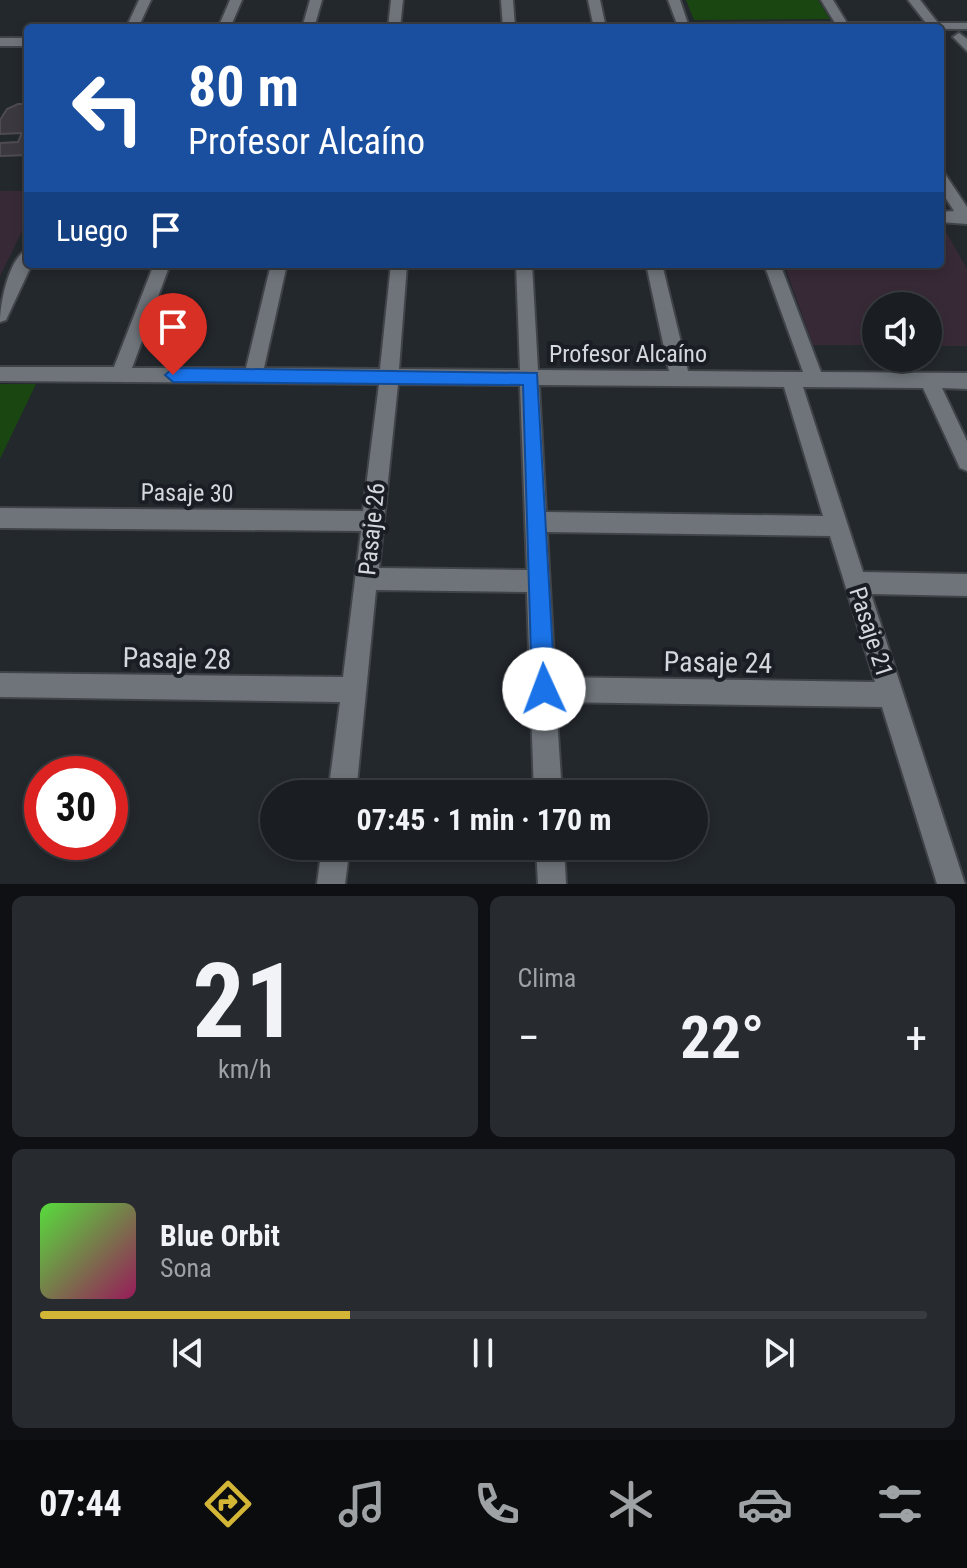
<!DOCTYPE html>
<html lang="es">
<head>
<meta charset="utf-8">
<style>
	body { margin:0; font-family:"Roboto Condensed",sans-serif; background:#272b2f; color:#f1f3f6; height:100vh; display:flex; flex-direction:column; font-size:30px; white-space:nowrap }
	* { box-sizing:border-box; margin:0 }
	p { font-size:26px; color:#9fa2a5 }
	.icon { flex:none; width:44px; height:44px; fill:none; stroke:currentColor; stroke-width:2; stroke-linecap:round; stroke-linejoin:round }
	.map { position:relative; height:884px; overflow:hidden }
	.drawer { display:flex; flex-direction:column; gap:12px; padding:12px; background:#0e1013; flex:1 }
	.drawer>* { flex:none }
	.guide { position:absolute; left:24px; top:24px; width:920px; height:244px; border-radius:8px; box-shadow:0 4px 12px #0003,0 0 0 2px #383c40; background:#1a4fa0; color:#fff; overflow:hidden }
	.buttons { position:absolute; left:862px; top:292px; display:grid; gap:16px }
	.buttons a { display:grid; place-items:center; width:80px; height:80px; border-radius:50%; background:#1a1e22; box-shadow:0 4px 12px #0003,0 0 0 2px #383c40; font-size:40px }
	.speed { position:absolute; left:24px; top:756px; display:flex; gap:16px; font-size:40px; font-weight:700; text-align:center }
	.speed>* { display:grid; place-content:center; width:104px; height:104px; border-radius:50%; background:#1a1e22; box-shadow:0 4px 12px #0003,0 0 0 2px #383c40; line-height:1 }
	.speed .limit { border:12px solid #d22; background:#fff; color:#111 }
	.pin { position:absolute; display:grid; place-items:center; width:68px; height:68px; color:#fff; margin:-82px -34px; border-radius:50% 50% 50% 0; rotate:-45deg; box-shadow:0 0 8px #0007 }
	.pin .icon { rotate:45deg }
	.me { position:absolute; width:88px; margin:-44px; rotate:358deg; stroke-linejoin:round; filter:drop-shadow(0 0 6px #0008) }
	.turn { display:flex; align-items:center; gap:28px; height:168px; padding:0 32px; font-size:36px }
	.turn .icon { width:104px; height:104px; stroke-width:2.5 }
	.turn b { display:block; font-size:56px; line-height:68px }
	.then { display:flex; align-items:center; height:76px; padding:0 32px; background:#0003; gap:16px; font-size:30px }
	.big { font-size:60px; font-weight:700; line-height:1.1 }
	.drawer .tile { flex:1; display:flex; flex-direction:column; justify-content:center; gap:12px; min-width:0; padding:0 28px; border-radius:12px; background:#272b2f }
	.drawer .dial { align-items:center; gap:0 }
	.dial b { font-size:104px; line-height:1 }
	.song { display:flex; align-items:center; gap:24px }
	.cover { width:96px; height:96px; border-radius:12px; background:linear-gradient(135deg,hsl(110 70% 55%),hsl(330 70% 35%)) }
	.played { height:8px; border-radius:4px; background:linear-gradient(90deg,#d3b635 35%,#383c40 35%) }
	.keys { display:flex; justify-content:space-around; direction:ltr }
	.heat { display:flex; justify-content:space-between; align-items:center; font-size:44px; direction:ltr }
	.drawer .tiles { flex:1; display:grid; gap:12px; grid-template-columns:1fr 1fr }
	.tile:last-child { grid-column:span 2 }
	.trip { position:absolute; left:260px; top:780px; width:448px; height:80px; border-radius:40px; background:#1a1e22; box-shadow:0 4px 12px #0003,0 0 0 2px #383c40; font-weight:700; line-height:80px; text-align:center }
	.dock { display:flex; height:128px; justify-content:space-around; align-items:center; background:#0a0c0e; color:#9fa2a5 }
	.dock .icon { width:56px; height:56px }
	.dock .current { color:#d3b635 }
	.dock b { font-size:36px; color:#f1f3f6 }
	.map>svg:first-child { display:block }
</style>
</head>
<body>
<div class="map">
<svg width="967" height="884" viewBox="0 0 967 884">
	<rect width="100%" height="100%" fill="#23282d"/>
	<path fill="#382936" d="M0,191H28V219L0,276Z
		M940,230H945L967,269V346H928V306H876V345H813L784,264H940Z"/>
	<path fill="#1a4611" d="M686,0H818L830,19L694,20Z
		M0,384H36L0,459Z"/>
	<path fill="#3b383f" stroke="#4e4b53" stroke-width="2" d="M18,104H28V155L0,156V143L18,142L22,133L0,134V120L7,109Z"/>
	<g fill="none" stroke-linecap="round" stroke-linejoin="round">
		<defs>
			<path id="minor" d="M139,0H151L138,28H126Z
				M230,0H242L230,28H218Z
				M310,0H322L314,28H302Z
				M391,0H403L400,28H388Z
				M501,0H513L515,28H503Z
				M588,0H600L606,28H594Z
				M668,0H680L688,24L835,23L821,0H833L847,23H926L908,0H920L938,23H967V29L658,28L677,24Z
				M959,33L967,39V51L953,37Z
				M0,38H28V46H0Z
				M940,172L945,174L967,207V224L940,222V212L954,211L940,189Z
				M28,249V264H32L6,320L0,322C0,303 9,257 28,249Z
				M154,264H170L132,368H246L271,264H287L264,368L380,369L391,264H407L399,369L520,370L516,264H532L538,370L669,371L646,264H662L688,371L803,372L764,264H780L821,372L967,373V389L942,388L967,441V471L960,468L923,388L803,387L863,572L967,574V596L871,594L965,884H937L882,707L556,702L562,794H534L527,592L376,590L356,794H328L340,702L0,697V673L343,677L361,531L0,528V508L363,511L379,384L0,381V367H114ZM398,384L520,385L527,570L379,568ZM539,385L784,387L823,516L546,512ZM547,532L830,536L875,682L555,677Z
				M322,846H350L345,884H317Z
				M536,846H564L566,884H538Z"/>
		</defs>
		<use href="#minor" stroke="#404449" stroke-width="4"/>
		<use href="#minor" fill="#6e747a" fill-rule="evenodd"/>
	</g>
	<path fill="#1a73e8" stroke="#114b97" stroke-width="2" d="M173,368L537,373L555,689L552,697L544,701L536,697L532,689L523,385L173,382L165,375Z"/>
	<g text-anchor="middle" stroke-width="8" stroke-linejoin="round" paint-order="stroke">
		<g font-size="24" fill="#d4d7db" stroke="#1a1e24">
			<text x="628" y="362">Profesor Alcaíno</text>
			<text transform="translate(187 493) rotate(1)" y="8">Pasaje 30</text>
			<text transform="translate(372 529) rotate(-84)" y="8">Pasaje 26</text>
			<text transform="translate(871 632) rotate(72)" y="8">Pasaje 21</text>
		</g>
		<g font-size="28" fill="#d4d7db" stroke="#1a1e24">
			<text transform="translate(177 658) rotate(1)" y="10">Pasaje 28</text>
			<text transform="translate(718 662) rotate(1)" y="10">Pasaje 24</text>
		</g>
	</g>
</svg>
<div class="buttons">
<a><svg class="icon" aria-label="sound" viewBox="0 0 24 24"><path d="M4 9h4l5-4v14l-5-4H4zM17 9q2 3 0 6"/></svg></a>
</div>
<div class="speed"><div class="limit">30</div></div>
<div class="pin" style="left:173px;top:375px;background:#d93025"><svg class="icon" aria-label="arrive" viewBox="0 0 24 24"><path d="M6 21V4h12l-3 4 3 4H6"/></svg></div>
<svg class="me" style="left:544px;top:689px" viewBox="-20 -20 40 40"><circle r="19" fill="#fff"/><path d="M0-13L10 11 0 6-10 11z" fill="#1a73e8"/></svg>
<div class="trip">07:45 · 1 min · 170 m</div>
<div class="guide">
<div class="turn"><svg class="icon" aria-label="left" viewBox="0 0 24 24"><path d="M17 20v-9H6M10 6l-5 5 5 5"/></svg><div><b>80 m</b>Profesor Alcaíno</div></div>
<div class="then">Luego<svg class="icon" aria-label="arrive" viewBox="0 0 24 24"><path d="M6 21V4h12l-3 4 3 4H6"/></svg></div>
</div>
</div>
<section class="drawer">
<div class="tiles">
<div class="tile dial"><b>21</b><p>km/h</p></div>
<div class="tile"><p>Clima</p>
<div class="heat"><a>−</a><b class="big">22°</b><a>+</a></div>
</div>
<div class="tile">
<div class="song"><i class="cover"></i><div><b>Blue Orbit</b><p>Sona</p></div></div>
<div class="played"></div>
<div class="keys"><svg class="icon" aria-label="previous" viewBox="0 0 24 24"><path d="M18 5L8 12l10 7zM5 5v14"/></svg><svg class="icon" aria-label="pause" viewBox="0 0 24 24"><path d="M8 5v14M16 5v14"/></svg><svg class="icon" aria-label="next" viewBox="0 0 24 24"><path d="M6 5l10 7-10 7zM19 5v14"/></svg></div>
</div>
</div>
</section>
<nav class="dock">
<b>07:44</b>
<svg class="icon current" aria-label="directions" viewBox="0 0 24 24"><path d="M12 3l9 9-9 9-9-9zM9 14v-3h6M13 9l2 2-2 2"/></svg>
<svg class="icon" aria-label="music" viewBox="0 0 24 24"><path d="M9 18V5l10-2v13"/><circle cx="6" cy="18" r="3"/><circle cx="16" cy="16" r="3"/></svg>
<svg class="icon" aria-label="phone" viewBox="0 0 24 24"><path d="M5 4h4l2 5-3 2q2 4 5 5l2-3 5 2v4C11 20 4 13 5 4z"/></svg>
<svg class="icon" aria-label="climate" viewBox="0 0 24 24"><path d="M12 3v18M4 7l16 10M4 17L20 7"/></svg>
<svg class="icon" aria-label="car" viewBox="0 0 24 24"><path d="M5 17H2v-5l4-1 3-4h7l3 4 3 1v5h-3M9 17h6M6 11h13"/><circle cx="7" cy="17" r="2"/><circle cx="17" cy="17" r="2"/></svg>
<svg class="icon" aria-label="filters" viewBox="0 0 24 24"><path d="M4 7h16M4 17h16"/><circle cx="9" cy="7" r="2"/><circle cx="15" cy="17" r="2"/></svg>
</nav>
</body>
</html>
